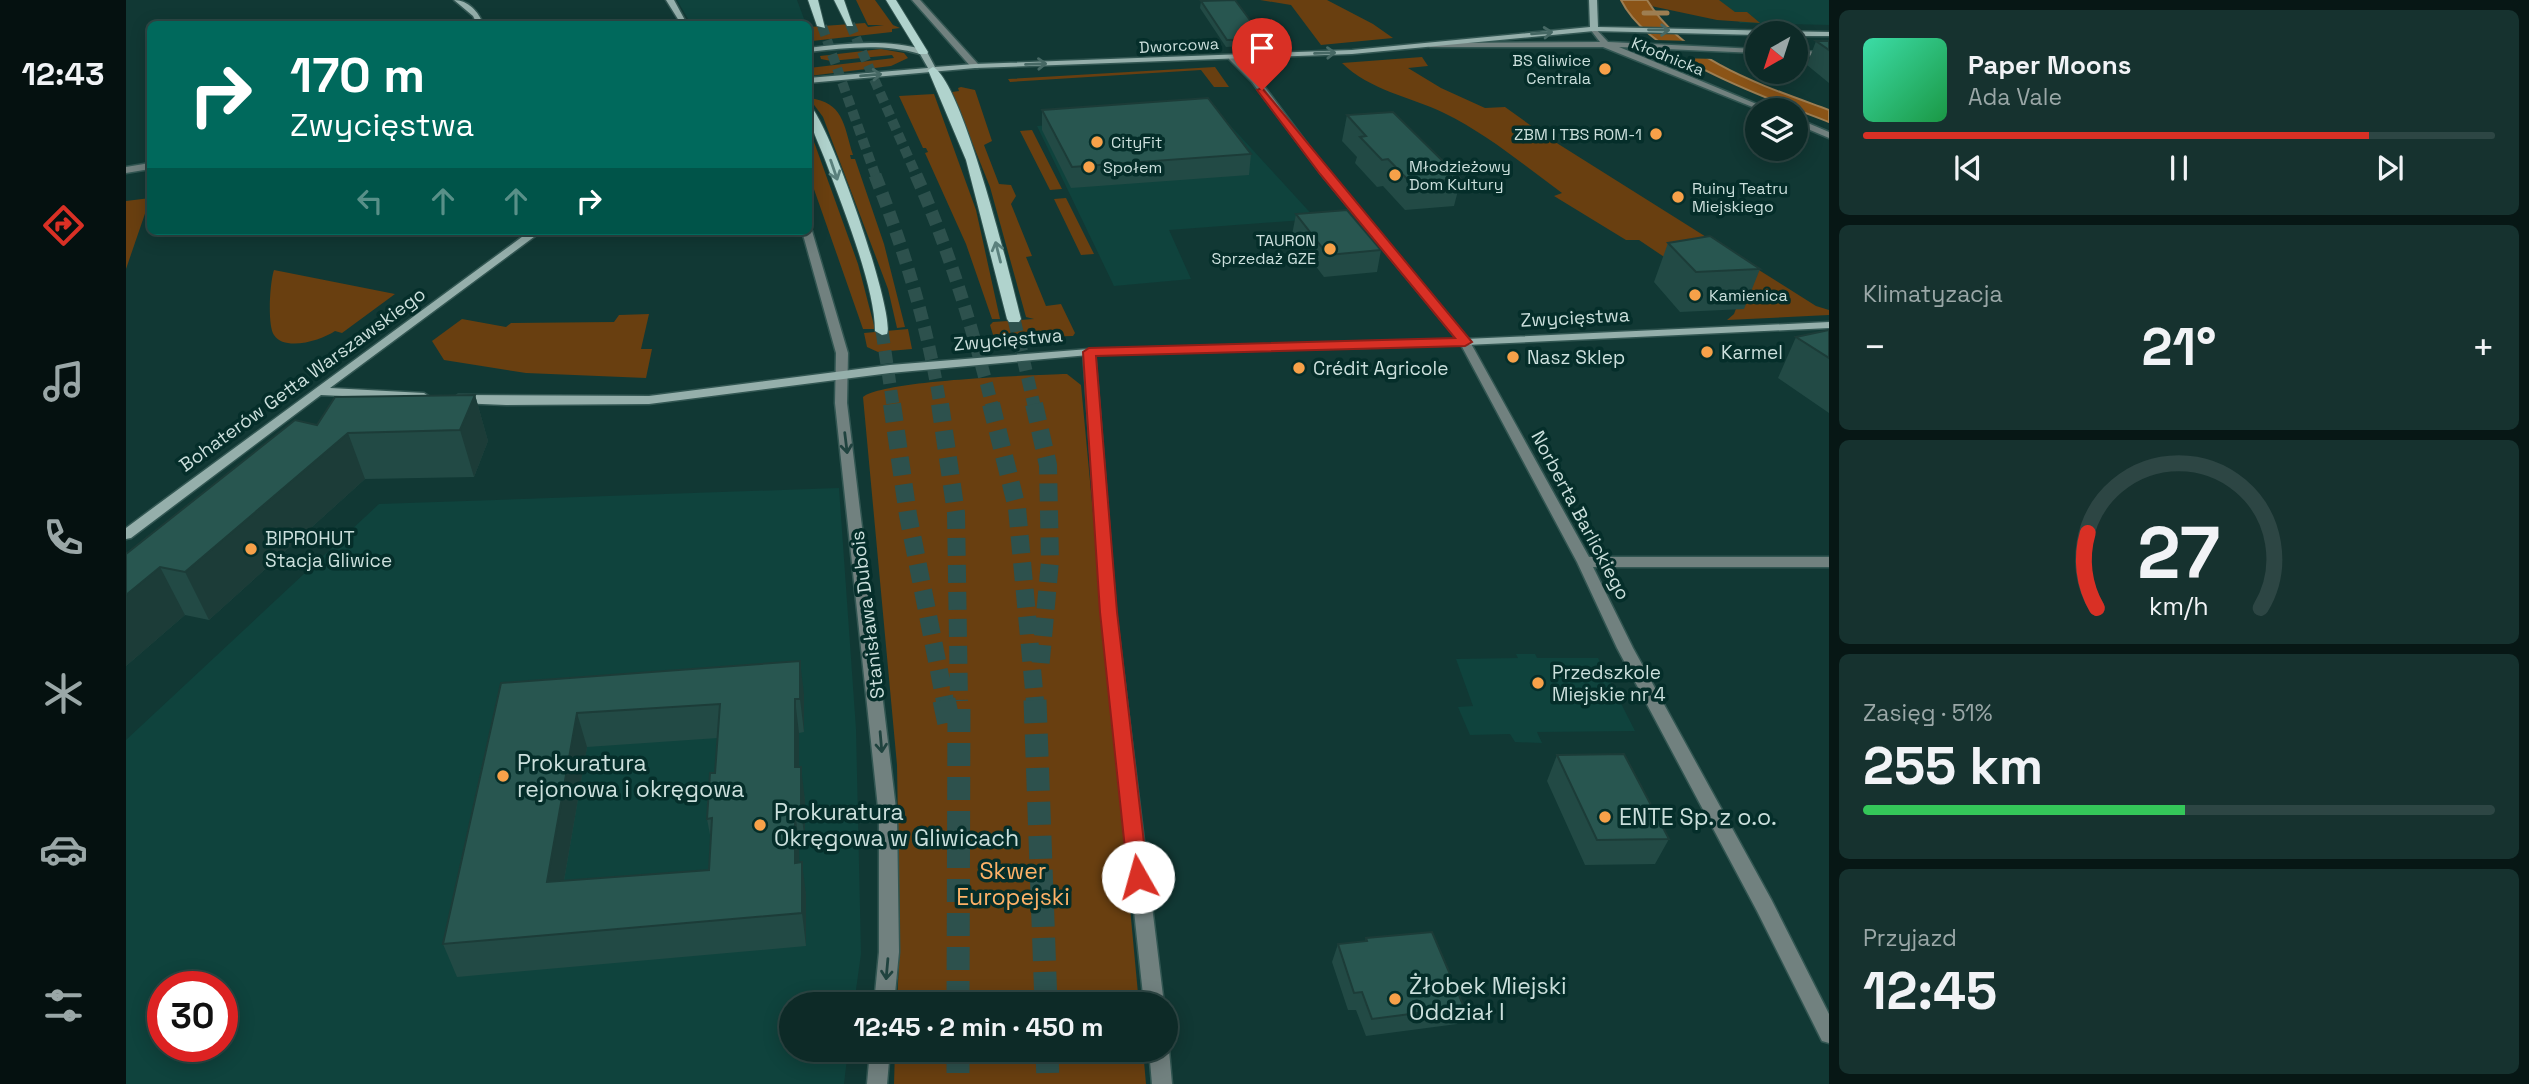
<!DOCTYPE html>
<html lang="pl">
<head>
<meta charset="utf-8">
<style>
	body { margin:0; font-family:"Space Grotesk",sans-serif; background:#16322f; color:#f1f3f6; height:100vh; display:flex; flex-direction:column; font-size:26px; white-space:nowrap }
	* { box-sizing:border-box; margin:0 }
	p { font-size:23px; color:#9aa7a7 }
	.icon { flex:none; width:38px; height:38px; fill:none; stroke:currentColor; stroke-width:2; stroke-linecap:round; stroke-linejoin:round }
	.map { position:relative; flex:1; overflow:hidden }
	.sheet { display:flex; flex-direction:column; gap:10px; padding:10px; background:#071715; width:700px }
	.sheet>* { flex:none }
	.banner { position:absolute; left:21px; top:21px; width:665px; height:214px; border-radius:10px; box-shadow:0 4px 18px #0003,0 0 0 2px #2d4644; background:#00695c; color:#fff; overflow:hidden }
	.needle { width:46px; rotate:219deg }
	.buttons { position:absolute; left:1619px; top:21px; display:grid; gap:14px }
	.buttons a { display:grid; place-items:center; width:63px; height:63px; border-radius:50%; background:#0d2a27; box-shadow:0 4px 18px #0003,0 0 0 2px #2d4644; font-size:35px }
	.speed { position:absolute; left:21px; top:971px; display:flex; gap:14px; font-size:35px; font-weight:700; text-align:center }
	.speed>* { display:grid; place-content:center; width:91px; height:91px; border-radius:50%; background:#0d2a27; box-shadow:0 4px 18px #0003,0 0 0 2px #2d4644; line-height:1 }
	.speed .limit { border:10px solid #d22; background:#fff; color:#111 }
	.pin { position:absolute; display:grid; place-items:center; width:60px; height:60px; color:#fff; margin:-72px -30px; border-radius:50% 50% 50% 0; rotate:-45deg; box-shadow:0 0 7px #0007 }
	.pin .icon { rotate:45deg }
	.me { position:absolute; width:77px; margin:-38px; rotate:353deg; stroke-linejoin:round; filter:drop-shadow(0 0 5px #0008) }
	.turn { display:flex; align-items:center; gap:24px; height:147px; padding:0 28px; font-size:32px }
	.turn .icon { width:91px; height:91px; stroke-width:2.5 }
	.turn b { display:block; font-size:49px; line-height:60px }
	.lanes { display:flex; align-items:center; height:66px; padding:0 28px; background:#0003; justify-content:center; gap:35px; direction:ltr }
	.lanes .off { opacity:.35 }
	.big { font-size:52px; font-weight:700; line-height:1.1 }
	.sheet .card { flex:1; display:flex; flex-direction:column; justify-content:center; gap:10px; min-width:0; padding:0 24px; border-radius:10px; background:#16322f }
	.sheet .dial { align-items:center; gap:0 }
	.dial svg { height:182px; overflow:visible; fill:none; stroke:#2d4644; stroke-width:7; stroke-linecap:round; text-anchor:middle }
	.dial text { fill:#f1f3f6; stroke:none }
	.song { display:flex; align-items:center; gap:21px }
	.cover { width:84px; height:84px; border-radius:10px; background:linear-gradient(135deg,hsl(160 70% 55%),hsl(140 70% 35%)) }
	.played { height:7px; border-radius:4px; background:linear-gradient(90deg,#d93025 80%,#2d4644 80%) }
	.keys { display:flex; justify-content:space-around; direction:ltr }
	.heat { display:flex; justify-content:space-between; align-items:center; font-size:38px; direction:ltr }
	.charge { height:10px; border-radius:5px; background:linear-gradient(90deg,#34c759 51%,#2d4644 0) }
	.trip { position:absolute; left:653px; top:992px; width:399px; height:70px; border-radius:35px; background:#0d2a27; box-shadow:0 4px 18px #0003,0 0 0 2px #2d4644; font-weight:700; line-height:70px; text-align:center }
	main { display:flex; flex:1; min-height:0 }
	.dock { display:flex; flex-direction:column; width:126px; justify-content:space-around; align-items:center; background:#051110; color:#9aa7a7 }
	.dock .icon { width:49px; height:49px }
	.dock .selected { color:#d93025 }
	.dock b { font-size:32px; color:#f1f3f6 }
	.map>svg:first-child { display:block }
</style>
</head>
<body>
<main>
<nav class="dock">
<b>12:43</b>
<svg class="icon selected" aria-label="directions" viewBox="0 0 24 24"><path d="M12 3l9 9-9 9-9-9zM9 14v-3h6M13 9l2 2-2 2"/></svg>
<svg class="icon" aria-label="music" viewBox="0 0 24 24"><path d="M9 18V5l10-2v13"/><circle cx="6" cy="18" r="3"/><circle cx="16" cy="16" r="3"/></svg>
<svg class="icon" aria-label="phone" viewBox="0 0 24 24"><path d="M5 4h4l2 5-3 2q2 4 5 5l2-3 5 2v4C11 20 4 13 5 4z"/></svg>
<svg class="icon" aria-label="climate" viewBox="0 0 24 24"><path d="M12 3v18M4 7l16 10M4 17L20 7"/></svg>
<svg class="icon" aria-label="car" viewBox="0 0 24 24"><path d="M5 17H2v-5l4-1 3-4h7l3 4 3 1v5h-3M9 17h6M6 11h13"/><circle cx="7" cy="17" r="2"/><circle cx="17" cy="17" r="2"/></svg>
<svg class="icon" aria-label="filters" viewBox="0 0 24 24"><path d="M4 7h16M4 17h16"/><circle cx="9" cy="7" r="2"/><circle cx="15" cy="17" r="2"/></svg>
</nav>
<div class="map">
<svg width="1703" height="1084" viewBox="0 0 1703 1084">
	<rect width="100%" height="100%" fill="#113834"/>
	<path fill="#0f433d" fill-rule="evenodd" d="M551,0H671L680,24H565Z
		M1587,0H1703V25L1614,23Z
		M1093,113L1190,219L1043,230L1065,279L988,286L911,126Z
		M713,488L730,729L735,954L728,1004H665V1050H722L718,1084H0V740L253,504ZM37,987H96V1046H37Z
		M1390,654H1409L1411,658H1472L1509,731L1411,732L1416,743L1389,742L1384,734L1344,735L1332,707L1347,706L1330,659L1392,658Z"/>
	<path fill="#693f10" d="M730,0H749L767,25L774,28L766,29V32L686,41L683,27L739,23L742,27L758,25H742Z
		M1134,0H1201L1247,24L1267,38L1195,45L1165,5Z
		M1521,0H1593L1609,12H1621L1634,23L1591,20L1525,6Z
		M755,49L778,53L782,58L765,66L683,76V68L768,58L766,55L705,61L695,59L694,56Z
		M1296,57L1302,66L1282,68L1315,88L1359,108L1379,107L1418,135L1690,306L1703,310V315L1601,320L1608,314L1611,306L1513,240H1500L1428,196L1436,193C1398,165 1361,134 1318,113C1285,97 1243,90 1216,63Z
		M1089,67L1103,87H1088L1075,70L884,82L882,79Z
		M835,87L849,90L866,141L858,145L873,184L885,185L890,196L885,204L906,256L900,257L920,306L935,304L949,333L947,336L868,338L864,325L867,322L908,319L900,317L864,187L826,92L833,91L832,88Z
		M808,94L850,210L874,319H866L840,244L799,153L802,152L800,148H797L773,96Z
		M683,98C718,103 717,123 727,155H724L725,159H729L758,244L779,327L771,328L762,289L697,117Z
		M683,128L732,264L749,329H737L683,175Z
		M906,130L936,189L924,190L894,131Z
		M24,198V199L0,269V201Z
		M940,198L968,254L955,255L928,199Z
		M148,270L269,294L216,333L209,331C196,340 159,352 148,335C141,325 144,281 148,270Z
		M523,314L515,349H526L520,378L400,373L318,360L306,341L336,319L380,327L385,323L488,322L493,315Z
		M782,329L786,349L752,352L741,347L738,333Z
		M941,374L955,385L1013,1004H771L774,941L771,765L737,397C757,380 907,375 941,374Z
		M769,1050H1017L1020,1084H768Z"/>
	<path fill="#8b5417" stroke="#9e7e52" stroke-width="2" d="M1495,0H1521C1559,62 1638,86 1703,110V122C1644,99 1524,59 1495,0Z"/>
	<path fill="#113834" d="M1528,40L1565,41L1581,55L1591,59L1549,58Z"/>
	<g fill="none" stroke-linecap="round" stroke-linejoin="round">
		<path stroke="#9e7e52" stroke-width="5" d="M1518,13H1541"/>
		<path stroke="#2d514d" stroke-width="10" stroke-dasharray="10 5" stroke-linecap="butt" d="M724,24L791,177
			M696,26L750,177"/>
		<path stroke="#2d514d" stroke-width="13" stroke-dasharray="13 7" stroke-linecap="butt" d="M749,175C778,249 802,327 814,405
			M790,175C823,249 846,327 866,405
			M888,319L908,405
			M756,331L767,405"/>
		<path stroke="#2d514d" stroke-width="18" stroke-dasharray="18 9" stroke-linecap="butt" d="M766,404L782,515L819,701
			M814,404L830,513L833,701
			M865,404L891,508L909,701
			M908,404L922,465L924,561L914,670"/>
		<path stroke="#2d514d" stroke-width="23" stroke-dasharray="23 11" stroke-linecap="butt" d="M818,700L825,733
			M909,700L920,1004
			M832,1004L833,700
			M832,1050V1084
			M921,1050L922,1084"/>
		<defs>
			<path id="street" d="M786,0H794L852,64V68H846Z
				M1468,27L1482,42L1631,49V53L1493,47L1645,110H1634L1477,47H1304L1300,45L1304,43L1474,42L1464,29Z
				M1670,51L1703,52V56L1670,55Z
				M1103,55H1109L1132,78L1201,170L1343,340L1463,557H1703V567H1467L1507,648L1645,899L1703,1014V1043L1696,1041L1631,911L1491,648L1451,562L1334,343L1195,174L1126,82L1103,59Z
				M1670,118L1703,132V138L1670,124Z
				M24,163V169L0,173V167Z
				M682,228L686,231L722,353L721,403L771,817L773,952L768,1004H748L753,952V817L709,403L710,353L676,231H682Z
				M963,349L969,352L990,612L1038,1004H1018L976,612L957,352Z
				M1040,1043L1043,1050L1046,1084H1026L1023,1050H1040Z
				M744,1050H764L761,1084H741Z"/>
			<path id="secondary" d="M328,0C342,0 353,12 357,24H351L347,16Z
				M540,0H548L561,24H555Z
				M1463,0H1471L1472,27L1703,32V36H1670V33L1631,35L1468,31L1226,54L849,68L682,83V78L802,68L794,54C757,43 720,48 682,52V48C723,43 760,39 800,50L809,67L849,64L1226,50L1464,27Z
				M404,231H416L204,388L298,393L304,397L302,400L195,395L5,538L0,539V528L31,505Z
				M1703,322V328L1339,345L963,355L764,373L523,404L380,405L332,403L326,399L332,395L523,396L764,365L963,349L1339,339Z"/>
			<path id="primary" d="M682,0H692L699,28L691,26Z
				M708,0H718L727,26H721Z
				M760,0H770L802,52L801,54H793Z
				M807,67C837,82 885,279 895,319L893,322H883L881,319L840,160L802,70Z
				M682,104C701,114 770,314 761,334L756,335L749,331C749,287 717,208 701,165C694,145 682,125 682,104Z"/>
		</defs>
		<use href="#street" stroke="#325652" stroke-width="3"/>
		<use href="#secondary" stroke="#325652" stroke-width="3"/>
		<use href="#primary" stroke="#325652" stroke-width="2"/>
		<use href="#street" fill="#71817f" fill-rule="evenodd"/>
		<use href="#secondary" fill="#95afab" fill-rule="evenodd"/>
		<use href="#primary" fill="#b0d3cd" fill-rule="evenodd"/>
	</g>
	<path fill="#224a45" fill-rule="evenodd" d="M1075,1L1138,39L1137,45L1100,47L1074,8Z
		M1690,41H1703V83L1681,65Z
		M916,110L1125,154L1123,175L945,188L916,130Z
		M1221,115L1335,179L1328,206L1279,210L1257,186L1251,187L1229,163L1231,157L1216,141Z
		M1170,214L1255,250L1251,272L1198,277L1166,235Z
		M1542,243L1634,269L1618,309L1554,312L1528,282Z
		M1703,330V413L1652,378L1670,337Z
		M349,395L362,441L348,477L239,479L83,620L59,615L0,666V554L191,425Z
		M375,683L678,694V732L673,733V767L679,800V843L673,844V862L680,895V946L331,977L317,944ZM592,738L589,773L581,819L585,840L583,870L438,881L461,747Z
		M1431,755L1543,839L1529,864L1459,865L1421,781Z
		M1240,938L1338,1007L1331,1024L1240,1036L1230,1010H1222L1206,962L1212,944L1239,941Z"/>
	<path fill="#1c3c38" d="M349,395L362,441L348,477L334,430Z
		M222,433L239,479L83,620L59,572Z
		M34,567L59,615L0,666V595Z
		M674,661L678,694V732L674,699Z
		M669,699L673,733V800L669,767Z
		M451,713L461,747L432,915L421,882Z
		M675,767L679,800V843L675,810Z
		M669,810L673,844L674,896L669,863Z
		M676,862L680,895V946L676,913Z"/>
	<path fill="#285650" stroke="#1c3c38" stroke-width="2" fill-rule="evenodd" d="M1109,0L1138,39L1101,40L1075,1Z
		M1690,41H1703V50Z
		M1082,98L1125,154L946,167L916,110Z
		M1267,112L1335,179L1285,183L1262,159L1256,160L1234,137L1240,136L1221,115Z
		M1221,210L1255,250L1202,255L1170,214Z
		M1584,236L1634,269L1570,272L1542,243Z
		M1703,330V358L1670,337Z
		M349,395L334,430L222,433L59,572L34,567L0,595V554L169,420L191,425L209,397Z
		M674,661V699H669V767H675V810H669V863L676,862V913L317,944L375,683ZM594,704L589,773H584L581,819L586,818L583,870L421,882L451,713Z
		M1498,754L1543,839L1471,840L1431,755Z
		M1306,932L1338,1007L1246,1019L1236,992L1228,993L1212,944L1241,941L1240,938Z"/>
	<defs><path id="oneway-shaft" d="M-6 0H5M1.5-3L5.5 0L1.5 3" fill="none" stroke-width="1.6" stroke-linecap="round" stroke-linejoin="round" transform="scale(1.75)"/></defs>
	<g stroke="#466864">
		<use href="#oneway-shaft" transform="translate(1533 30) rotate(1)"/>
		<use href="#oneway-shaft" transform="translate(1416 33) rotate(-5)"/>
		<use href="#oneway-shaft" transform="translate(1199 53) rotate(-2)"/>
		<use href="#oneway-shaft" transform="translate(910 64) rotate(-2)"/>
		<use href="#oneway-shaft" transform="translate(745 75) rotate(-5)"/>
	</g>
	<g stroke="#5a807c">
		<use href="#oneway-shaft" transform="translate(708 170) rotate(71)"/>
		<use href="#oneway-shaft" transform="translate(872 252) rotate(-104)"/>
	</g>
	<g stroke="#20433f">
		<use href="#oneway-shaft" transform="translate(720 443) rotate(83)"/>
		<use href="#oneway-shaft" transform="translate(755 742) rotate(85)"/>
		<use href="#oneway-shaft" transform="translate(761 969) rotate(95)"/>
	</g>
	<path fill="#d93025" stroke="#8d1f18" stroke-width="2" d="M1136,88L1346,342L1339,346L970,356L991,612L1022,877L1019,883L1012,886L1005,883L1002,877L974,612L957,352L963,348L1329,338L1194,174L1131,90Z"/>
	<g fill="#f7a149" stroke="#052e2a" stroke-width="2.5">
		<circle cx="1479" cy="69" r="7"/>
		<circle cx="1530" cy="134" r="7"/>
		<circle cx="971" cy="142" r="7"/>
		<circle cx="963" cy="167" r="7"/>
		<circle cx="1269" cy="175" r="7"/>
		<circle cx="1552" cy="197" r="7"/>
		<circle cx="1204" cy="249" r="7"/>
		<circle cx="1569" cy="295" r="7"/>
		<circle cx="1581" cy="352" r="7"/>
		<circle cx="1387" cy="357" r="7"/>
		<circle cx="1173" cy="368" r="7"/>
		<circle cx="125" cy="549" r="7"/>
		<circle cx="1412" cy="683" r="7"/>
		<circle cx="377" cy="776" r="7"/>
		<circle cx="1479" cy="817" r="7"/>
		<circle cx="634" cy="825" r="7"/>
		<circle cx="1269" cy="999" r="7"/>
	</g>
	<g text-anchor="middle" stroke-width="7" stroke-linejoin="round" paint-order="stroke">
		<g font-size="16" fill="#cbdfdc" stroke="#052e2a">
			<text transform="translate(1053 45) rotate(-3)" y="6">Dworcowa</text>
			<text transform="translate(1542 56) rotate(22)" y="6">Kłodnicka</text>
		</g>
		<g font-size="16" fill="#cbdfdc" stroke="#052e2a" text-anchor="start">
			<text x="1465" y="66" text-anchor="end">BS Gliwice<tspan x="1465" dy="18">Centrala</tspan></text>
			<text x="1516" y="140" text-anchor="end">ZBM I TBS ROM-1</text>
			<text x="985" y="148">CityFit</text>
			<text x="1283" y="172">Młodzieżowy<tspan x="1283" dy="18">Dom Kultury</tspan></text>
			<text x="977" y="173">Społem</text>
			<text x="1566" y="194">Ruiny Teatru<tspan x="1566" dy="18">Miejskiego</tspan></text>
			<text x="1190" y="246" text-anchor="end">TAURON<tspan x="1190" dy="18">Sprzedaż GZE</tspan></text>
			<text x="1583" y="301">Kamienica</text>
		</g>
		<g font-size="19" fill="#cbdfdc" stroke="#052e2a">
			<text transform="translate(1449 317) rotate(-3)" y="7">Zwycięstwa</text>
			<text transform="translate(882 339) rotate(-5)" y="7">Zwycięstwa</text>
			<text transform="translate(176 379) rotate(-36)" y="7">Bohaterów Getta Warszawskiego</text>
			<text transform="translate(1455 515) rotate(62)" y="7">Norberta Barlickiego</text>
			<text transform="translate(741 615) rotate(-97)" y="7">Stanisława Dubois</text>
		</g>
		<g font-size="19" fill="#cbdfdc" stroke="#052e2a" text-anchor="start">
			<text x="1595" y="359">Karmel</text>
			<text x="1401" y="364">Nasz Sklep</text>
			<text x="1187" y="375">Crédit Agricole</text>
			<text x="139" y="545">BIPROHUT<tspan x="139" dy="22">Stacja Gliwice</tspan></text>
			<text x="1426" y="679">Przedszkole<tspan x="1426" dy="22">Miejskie nr 4</tspan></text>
		</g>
		<g font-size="23" fill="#cbdfdc" stroke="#052e2a" text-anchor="start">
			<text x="391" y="771">Prokuratura<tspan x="391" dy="26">rejonowa i okręgowa</tspan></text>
			<text x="648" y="820">Prokuratura<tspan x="648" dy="26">Okręgowa w Gliwicach</tspan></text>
			<text x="1493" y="825">ENTE Sp. z o.o.</text>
			<text x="1283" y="994">Żłobek Miejski<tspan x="1283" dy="26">Oddział I</tspan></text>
		</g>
		<g font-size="23" fill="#feb268" stroke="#052e2a">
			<text x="887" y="879">Skwer<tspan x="887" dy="26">Europejski</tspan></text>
		</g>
	</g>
</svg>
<div class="buttons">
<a><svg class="needle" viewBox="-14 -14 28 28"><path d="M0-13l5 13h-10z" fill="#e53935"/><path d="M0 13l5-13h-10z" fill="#9aa7a7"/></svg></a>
<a><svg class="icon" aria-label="layers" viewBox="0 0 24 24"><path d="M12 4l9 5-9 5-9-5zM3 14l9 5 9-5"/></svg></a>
</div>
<div class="speed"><div class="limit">30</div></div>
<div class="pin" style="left:1136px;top:90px;background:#d93025"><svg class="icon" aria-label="arrive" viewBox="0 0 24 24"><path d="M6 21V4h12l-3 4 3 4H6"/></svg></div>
<svg class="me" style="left:1012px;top:877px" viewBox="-20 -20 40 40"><circle r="19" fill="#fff"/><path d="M0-13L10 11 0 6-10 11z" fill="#d93025"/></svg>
<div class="trip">12:45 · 2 min · 450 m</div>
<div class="banner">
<div class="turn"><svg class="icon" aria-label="right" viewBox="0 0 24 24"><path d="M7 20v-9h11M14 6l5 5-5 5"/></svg><div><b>170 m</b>Zwycięstwa</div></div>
<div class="lanes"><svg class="icon off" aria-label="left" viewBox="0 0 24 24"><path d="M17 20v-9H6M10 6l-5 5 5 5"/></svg><svg class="icon off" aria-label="ahead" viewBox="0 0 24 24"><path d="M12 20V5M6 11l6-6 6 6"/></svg><svg class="icon off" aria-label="ahead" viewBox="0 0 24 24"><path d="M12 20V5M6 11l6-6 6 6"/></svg><svg class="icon" aria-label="right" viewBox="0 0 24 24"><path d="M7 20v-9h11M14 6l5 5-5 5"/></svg></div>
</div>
</div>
<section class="sheet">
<div class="card">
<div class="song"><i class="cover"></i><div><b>Paper Moons</b><p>Ada Vale</p></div></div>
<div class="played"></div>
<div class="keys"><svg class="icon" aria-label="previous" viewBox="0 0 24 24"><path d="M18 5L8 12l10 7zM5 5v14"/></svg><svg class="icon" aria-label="pause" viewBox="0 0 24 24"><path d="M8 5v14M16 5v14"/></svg><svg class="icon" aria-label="next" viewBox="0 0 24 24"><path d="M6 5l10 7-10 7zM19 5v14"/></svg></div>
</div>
<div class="card"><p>Klimatyzacja</p>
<div class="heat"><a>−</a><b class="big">21°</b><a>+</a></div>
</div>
<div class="card dial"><svg viewBox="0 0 100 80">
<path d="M14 69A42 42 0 1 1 86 69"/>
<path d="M14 69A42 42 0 0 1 10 36" stroke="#d93025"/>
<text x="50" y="56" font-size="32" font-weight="700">27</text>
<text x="50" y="72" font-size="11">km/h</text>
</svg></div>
<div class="card"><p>Zasięg · 51%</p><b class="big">255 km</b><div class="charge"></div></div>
<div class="card"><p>Przyjazd</p><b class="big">12:45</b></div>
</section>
</main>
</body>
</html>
